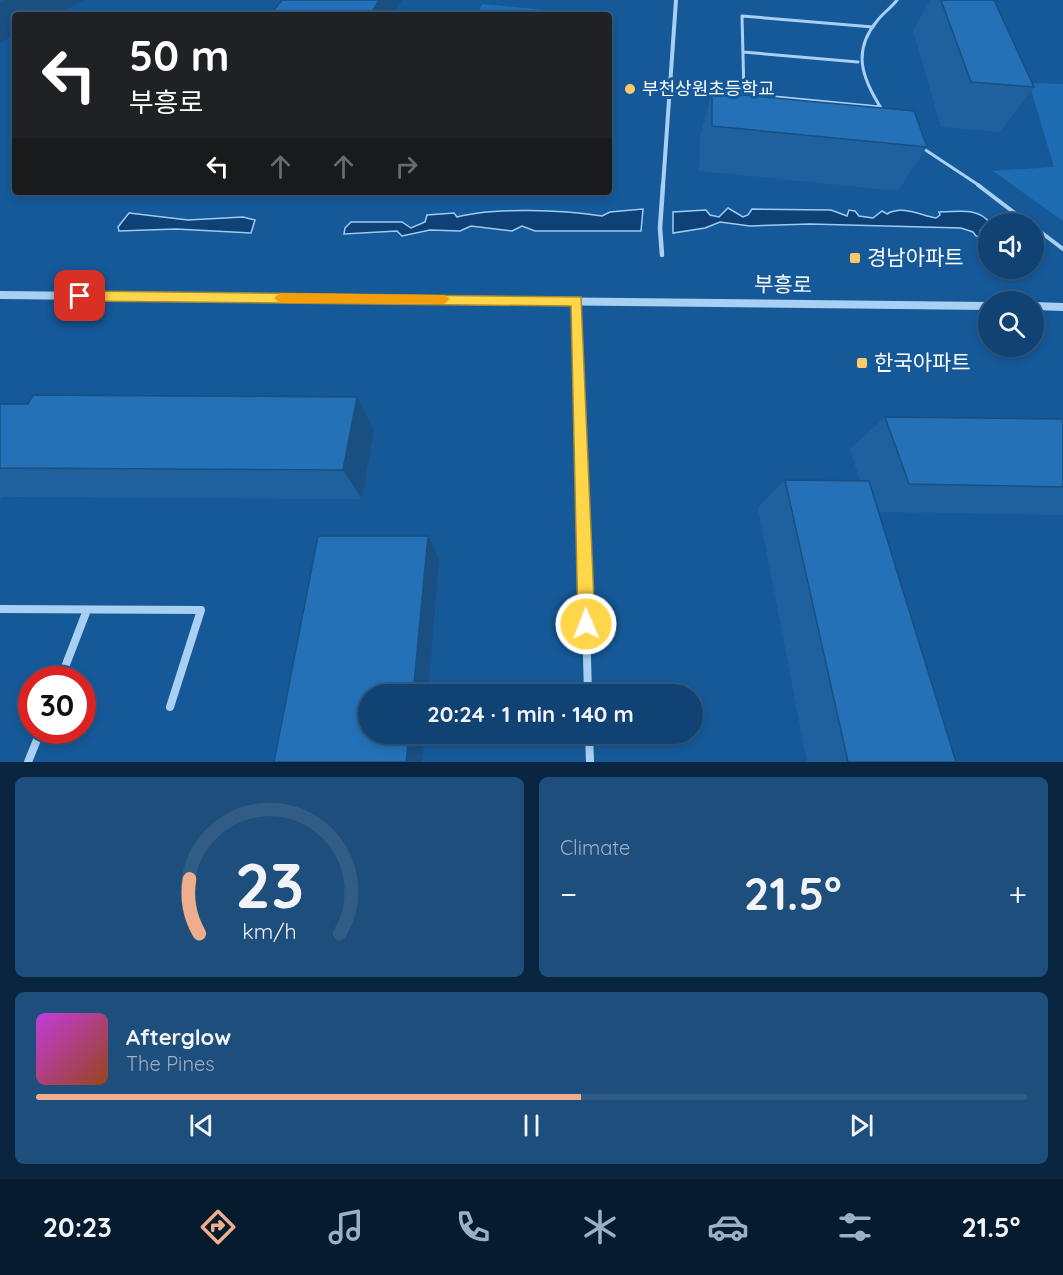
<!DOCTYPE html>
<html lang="en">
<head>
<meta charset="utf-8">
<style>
	body { margin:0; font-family:Quicksand,"Noto Sans KR",sans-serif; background:#1e4e7b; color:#f1f3f6; height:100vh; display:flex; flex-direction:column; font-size:22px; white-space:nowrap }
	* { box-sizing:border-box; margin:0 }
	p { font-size:20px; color:#9cb0c4 }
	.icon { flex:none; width:33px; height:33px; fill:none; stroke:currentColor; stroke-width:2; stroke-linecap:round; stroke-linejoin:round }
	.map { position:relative; height:762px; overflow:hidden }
	.side { display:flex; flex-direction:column; gap:15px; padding:15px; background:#09253f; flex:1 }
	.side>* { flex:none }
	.banner { position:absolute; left:12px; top:12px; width:600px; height:183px; border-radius:6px; box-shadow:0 3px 9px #0003,0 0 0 2px #305c85; background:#202124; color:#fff; overflow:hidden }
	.tools { position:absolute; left:978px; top:213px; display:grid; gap:12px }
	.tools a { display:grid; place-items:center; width:66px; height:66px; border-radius:50%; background:#104373; box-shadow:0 3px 9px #0003,0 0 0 2px #305c85; font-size:30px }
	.speed { position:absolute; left:18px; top:666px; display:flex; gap:12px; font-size:30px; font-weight:700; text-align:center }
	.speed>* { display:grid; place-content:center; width:78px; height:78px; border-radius:50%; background:#104373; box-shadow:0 3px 9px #0003,0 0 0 2px #305c85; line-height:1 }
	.speed .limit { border:9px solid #d22; background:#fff; color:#111 }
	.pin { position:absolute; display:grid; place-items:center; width:51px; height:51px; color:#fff; margin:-26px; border-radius:12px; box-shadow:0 3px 9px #0006 }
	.me { position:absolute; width:66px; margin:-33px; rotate:359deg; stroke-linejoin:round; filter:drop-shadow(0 0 4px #0008) }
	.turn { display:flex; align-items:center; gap:21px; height:126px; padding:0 18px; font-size:27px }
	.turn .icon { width:78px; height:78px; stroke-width:2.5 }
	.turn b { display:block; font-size:42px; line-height:51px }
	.lanes { display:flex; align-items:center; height:57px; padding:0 18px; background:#0003; justify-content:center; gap:30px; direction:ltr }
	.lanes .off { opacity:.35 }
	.big { font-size:45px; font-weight:700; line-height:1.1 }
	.side .card { flex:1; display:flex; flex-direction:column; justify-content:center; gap:9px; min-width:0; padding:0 21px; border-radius:9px; background:#1e4e7b }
	.side .dial { align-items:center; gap:0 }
	.dial svg { height:156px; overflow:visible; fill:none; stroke:#305c85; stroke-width:7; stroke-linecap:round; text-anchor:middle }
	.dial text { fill:#f1f3f6; stroke:none }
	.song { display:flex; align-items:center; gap:18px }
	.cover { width:72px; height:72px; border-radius:9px; background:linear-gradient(135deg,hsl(290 70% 55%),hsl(20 70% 35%)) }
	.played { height:6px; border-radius:3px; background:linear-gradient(90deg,#eead8d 55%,#305c85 55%) }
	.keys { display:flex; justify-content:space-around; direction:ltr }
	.heat { display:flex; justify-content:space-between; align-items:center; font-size:33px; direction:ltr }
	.side .tiles { flex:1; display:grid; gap:15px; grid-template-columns:1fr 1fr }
	.card:last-child { grid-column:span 2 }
	.trip { position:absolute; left:358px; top:684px; width:345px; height:60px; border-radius:30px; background:#104373; box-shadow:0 3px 9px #0003,0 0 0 2px #305c85; font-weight:700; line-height:60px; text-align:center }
	.tabs { display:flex; height:96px; justify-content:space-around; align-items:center; background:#061b2e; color:#9cb0c4 }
	.tabs .icon { width:42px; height:42px }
	.tabs .selected { color:#eead8d }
	.tabs b { font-size:27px; color:#f1f3f6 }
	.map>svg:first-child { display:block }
</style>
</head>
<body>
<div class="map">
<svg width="1063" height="762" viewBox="0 0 1063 762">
	<rect width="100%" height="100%" fill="#155999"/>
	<path fill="#1e6db3" d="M482,4L600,15H477Z
		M1029,83L1063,84V221L993,171L1054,167Z"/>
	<path fill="#0e4276" stroke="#9cccf5" stroke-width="1.5" d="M728,208L743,217L748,215L752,209L831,210L847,216L849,210L855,211L859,216L873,218L882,211L887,214C902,205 920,215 936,218L940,215L939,212C959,212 978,207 990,223L980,231L984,237L976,236L973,232L961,228L810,224L750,226L720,222L705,228L673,233V212L706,210L710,215L719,217Z
		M643,209L641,231H535L522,226L512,231L471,226L460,231L430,230L402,236L397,231L344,234L345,228L351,222H402L411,228L425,222L427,215L454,213L457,217C493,207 564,210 602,216L610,212Z
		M129,213L188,220L243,217L255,220L251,233L176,229L119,231L118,227Z"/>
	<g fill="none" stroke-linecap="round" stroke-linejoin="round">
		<path stroke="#a9d0f2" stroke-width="3" d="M873,27L742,16L744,94L880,107
			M743,52L858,62
			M717,80V91L744,94
			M881,108C862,78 852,51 877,21C883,13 891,8 897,0
			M921,147L980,186"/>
		<path stroke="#a9d0f2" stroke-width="4" d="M978,185L1029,224
			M1034,227L1063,249"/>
		<path stroke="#a9d0f2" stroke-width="4" d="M663,186L676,0"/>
		<path stroke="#a9d0f2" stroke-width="4.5" d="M662,255L660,228L663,185"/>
		<path stroke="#a9d0f2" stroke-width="5" d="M577,301L581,433"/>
		<path stroke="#a9d0f2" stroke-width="8" d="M581,432L588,694
			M0,609L201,610L170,707
			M60,680L87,610
			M589,734L590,762
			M28,762L41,730"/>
		<path fill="#a9d0f2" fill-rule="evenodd" d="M0,291L988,302V310L0,299Z
			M1034,302L1063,303V311L1034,310Z"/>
	</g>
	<path fill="#1f619e" d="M930,0H994L1034,87L1000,132L941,127L913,31Z
		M712,92L927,147L898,191L699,171L700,137Z
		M0,404L374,431L362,499L2,497L0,501Z
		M885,417L1063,419V515L879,512L956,762H807L758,508L785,480L860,481L850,449Z"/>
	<path fill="#194f81" d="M7,0H85L55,15H15V34L0,43V3Z
		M379,0H402L393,15H370Z
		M357,397L374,431L362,499L343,470Z
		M428,536L439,559L428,694H413Z
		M409,734H425L422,762H406Z"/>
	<path fill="#2471b8" stroke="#194f81" stroke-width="1.5" d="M0,0H7L0,3Z
		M282,0H379L370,15H270Z
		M941,0H994L1034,87L971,82Z
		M712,92L914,111L927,147L712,126Z
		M33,395L357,397L343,470L0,468V404H28Z
		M885,417L1063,419V487L909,484Z
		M785,480L869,481L956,762H848Z
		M318,536H428L413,694H369V734H409L406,762H274Z"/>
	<path fill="#ffd54a" stroke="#a68a30" stroke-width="1.5" d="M80,291L581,297L595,624L592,630L586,633L580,630L578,624L571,306L80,301L74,296Z"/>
	<path fill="#f59e0b" d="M280,293L444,295L450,299L444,304L280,303L274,298Z"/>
	<g fill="#ffc86a" stroke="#155999" stroke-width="2">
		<circle cx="630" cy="89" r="6"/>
		<rect x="849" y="252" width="12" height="12" rx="3"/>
		<rect x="856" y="357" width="12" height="12" rx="3"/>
	</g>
	<g text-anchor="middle" stroke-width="6" stroke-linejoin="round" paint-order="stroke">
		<g font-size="18" fill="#fff" stroke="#155999" text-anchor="start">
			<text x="642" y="95">부천상원초등학교</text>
		</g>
		<g font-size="21" fill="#fff" stroke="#155999" text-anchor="start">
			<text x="867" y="265">경남아파트</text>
			<text x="874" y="370">한국아파트</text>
		</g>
		<g font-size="21" fill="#fff" stroke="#155999">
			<text transform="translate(783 285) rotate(1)" y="7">부흥로</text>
		</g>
	</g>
</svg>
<div class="tools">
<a><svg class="icon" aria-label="sound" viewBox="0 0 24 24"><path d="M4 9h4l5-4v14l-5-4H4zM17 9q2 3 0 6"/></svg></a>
<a><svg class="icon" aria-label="search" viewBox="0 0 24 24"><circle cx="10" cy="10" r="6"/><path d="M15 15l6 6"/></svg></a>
</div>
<div class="speed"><div class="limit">30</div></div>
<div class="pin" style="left:80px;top:296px;background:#d93025"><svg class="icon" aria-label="arrive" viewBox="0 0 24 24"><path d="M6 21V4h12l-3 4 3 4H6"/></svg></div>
<svg class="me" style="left:586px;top:624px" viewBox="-20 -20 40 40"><circle r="17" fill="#ffd54a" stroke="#fff" stroke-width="3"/><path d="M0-11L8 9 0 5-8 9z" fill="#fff"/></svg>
<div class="trip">20:24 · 1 min · 140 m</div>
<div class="banner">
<div class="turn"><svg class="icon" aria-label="left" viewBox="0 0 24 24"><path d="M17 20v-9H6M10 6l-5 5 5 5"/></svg><div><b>50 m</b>부흥로</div></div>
<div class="lanes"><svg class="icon" aria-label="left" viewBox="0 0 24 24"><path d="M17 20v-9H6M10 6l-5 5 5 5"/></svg><svg class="icon off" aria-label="ahead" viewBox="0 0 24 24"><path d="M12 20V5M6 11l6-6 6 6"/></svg><svg class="icon off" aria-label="ahead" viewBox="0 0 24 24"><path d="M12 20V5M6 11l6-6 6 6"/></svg><svg class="icon off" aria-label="right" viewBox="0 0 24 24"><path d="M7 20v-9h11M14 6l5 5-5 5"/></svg></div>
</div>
</div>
<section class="side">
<div class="tiles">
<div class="card dial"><svg viewBox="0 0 100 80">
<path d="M14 69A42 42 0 1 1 86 69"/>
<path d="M14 69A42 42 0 0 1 9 41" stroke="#eead8d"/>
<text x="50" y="56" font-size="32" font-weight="700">23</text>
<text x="50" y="72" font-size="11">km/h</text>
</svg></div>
<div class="card"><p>Climate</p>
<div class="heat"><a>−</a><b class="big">21.5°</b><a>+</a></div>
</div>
<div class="card">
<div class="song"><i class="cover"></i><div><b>Afterglow</b><p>The Pines</p></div></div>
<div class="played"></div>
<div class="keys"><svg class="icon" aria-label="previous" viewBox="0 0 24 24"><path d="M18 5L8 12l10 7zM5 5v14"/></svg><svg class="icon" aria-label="pause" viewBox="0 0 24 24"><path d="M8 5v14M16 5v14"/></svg><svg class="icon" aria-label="next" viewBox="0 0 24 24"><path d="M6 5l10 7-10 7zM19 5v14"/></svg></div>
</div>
</div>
</section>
<nav class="tabs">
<b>20:23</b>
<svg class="icon selected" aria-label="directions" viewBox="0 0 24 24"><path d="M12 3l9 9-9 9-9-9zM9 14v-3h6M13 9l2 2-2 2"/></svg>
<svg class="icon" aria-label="music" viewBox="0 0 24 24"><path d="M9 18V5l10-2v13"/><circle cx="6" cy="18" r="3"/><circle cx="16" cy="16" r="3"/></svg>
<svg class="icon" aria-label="phone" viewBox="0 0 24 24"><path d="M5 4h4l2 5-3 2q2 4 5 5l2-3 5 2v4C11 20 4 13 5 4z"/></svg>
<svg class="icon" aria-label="climate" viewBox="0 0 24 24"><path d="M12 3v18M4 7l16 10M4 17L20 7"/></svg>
<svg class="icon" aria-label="car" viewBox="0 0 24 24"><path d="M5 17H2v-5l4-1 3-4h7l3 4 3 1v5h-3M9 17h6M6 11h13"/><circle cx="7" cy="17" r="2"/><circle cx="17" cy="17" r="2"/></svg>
<svg class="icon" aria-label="filters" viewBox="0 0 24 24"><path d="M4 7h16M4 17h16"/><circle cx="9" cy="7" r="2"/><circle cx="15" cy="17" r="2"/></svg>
<b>21.5°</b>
</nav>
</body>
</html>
